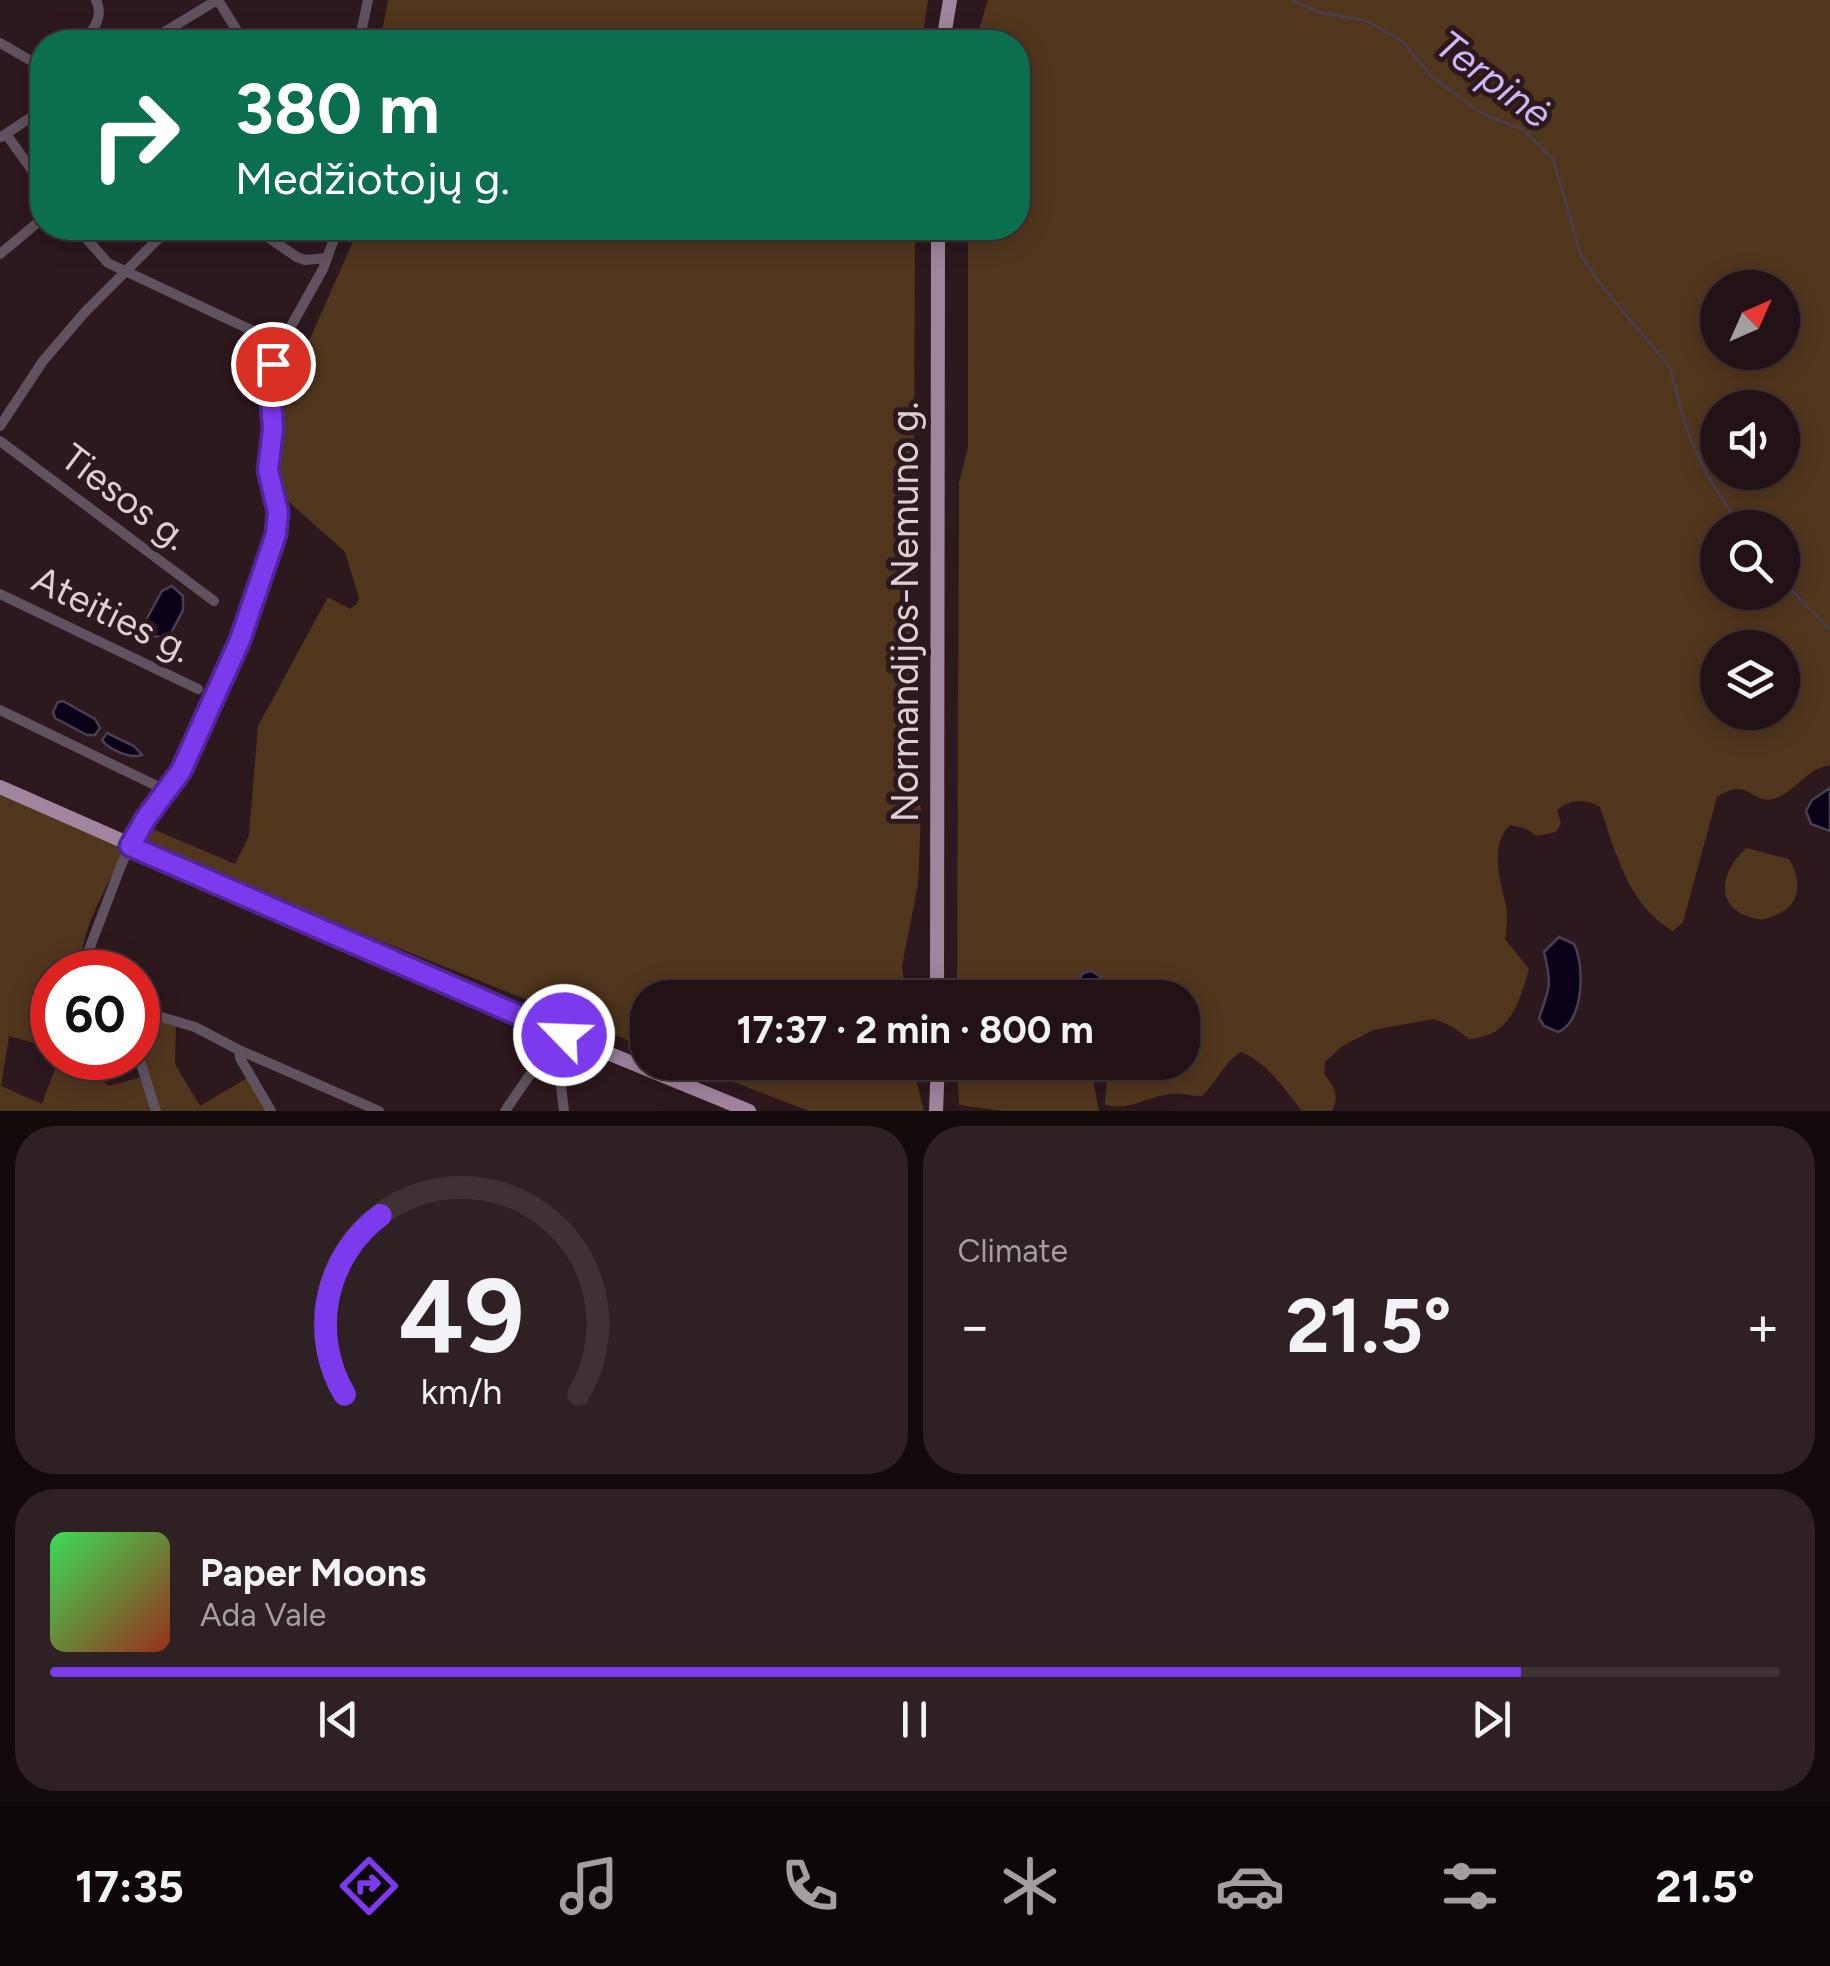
<!DOCTYPE html>
<html lang="en">
<head>
<meta charset="utf-8">
<style>
	body { margin:0; font-family:Figtree,sans-serif; background:#2e2023; color:#f1f3f6; height:100vh; display:flex; flex-direction:column; font-size:38px; white-space:nowrap }
	* { box-sizing:border-box; margin:0 }
	p { font-size:32px; color:#a29ea1 }
	.icon { flex:none; width:55px; height:55px; fill:none; stroke:currentColor; stroke-width:2; stroke-linecap:round; stroke-linejoin:round }
	.map { position:relative; height:1111px; overflow:hidden }
	.sheet { display:flex; flex-direction:column; gap:15px; padding:15px; background:#130a0c; flex:1 }
	.sheet>* { flex:none }
	.guide { position:absolute; left:30px; top:30px; width:1000px; height:210px; border-radius:40px; box-shadow:0 5px 25px #0003,0 0 0 2px #3f3235; background:#0b6e4f; color:#fff; overflow:hidden }
	.needle { width:65px; rotate:45deg }
	.buttons { position:absolute; left:1700px; top:270px; display:grid; gap:20px }
	.buttons a { display:grid; place-items:center; width:100px; height:100px; border-radius:50%; background:#221216; box-shadow:0 5px 25px #0003,0 0 0 2px #3f3235; font-size:50px }
	.speed { position:absolute; left:30px; top:950px; display:flex; gap:20px; font-size:50px; font-weight:700; text-align:center }
	.speed>* { display:grid; place-content:center; width:130px; height:130px; border-radius:50%; background:#221216; box-shadow:0 5px 25px #0003,0 0 0 2px #3f3235; line-height:1 }
	.speed .limit { border:15px solid #d22; background:#fff; color:#111 }
	.pin { position:absolute; display:grid; place-items:center; width:85px; height:85px; color:#fff; margin:-42px; border:5px solid #fff; border-radius:50%; box-shadow:0 2px 10px #0007 }
	.me { position:absolute; width:110px; margin:-55px; rotate:294deg; stroke-linejoin:round; filter:drop-shadow(0 0 8px #0008) }
	.turn { display:flex; align-items:center; gap:35px; height:210px; padding:0 40px; font-size:45px }
	.turn .icon { width:130px; height:130px; stroke-width:2.5 }
	.turn b { display:block; font-size:70px; line-height:85px }
	.big { font-size:75px; font-weight:700; line-height:1.1 }
	.sheet .widget { flex:1; display:flex; flex-direction:column; justify-content:center; gap:15px; min-width:0; padding:0 35px; border-radius:40px; background:#2e2023 }
	.sheet .dial { align-items:center; gap:0 }
	.dial svg { height:260px; overflow:visible; fill:none; stroke:#3f3235; stroke-width:7; stroke-linecap:round; text-anchor:middle }
	.dial text { fill:#f1f3f6; stroke:none }
	.song { display:flex; align-items:center; gap:30px }
	.cover { width:120px; height:120px; border-radius:15px; background:linear-gradient(135deg,hsl(130 70% 55%),hsl(10 70% 35%)) }
	.played { height:10px; border-radius:5px; background:linear-gradient(90deg,#7c3aed 85%,#3f3235 85%) }
	.keys { display:flex; justify-content:space-around; direction:ltr }
	.heat { display:flex; justify-content:space-between; align-items:center; font-size:55px; direction:ltr }
	.sheet .tiles { flex:1; display:grid; gap:15px; grid-template-columns:1fr 1fr }
	.widget:last-child { grid-column:span 2 }
	.trip { position:absolute; left:630px; top:980px; width:570px; height:100px; border-radius:40px; background:#221216; box-shadow:0 5px 25px #0003,0 0 0 2px #3f3235; font-weight:700; line-height:100px; text-align:center }
	.dock { display:flex; height:160px; justify-content:space-around; align-items:center; background:#0e0709; color:#a29ea1 }
	.dock .icon { width:70px; height:70px }
	.dock .current { color:#7c3aed }
	.dock b { font-size:45px; color:#f1f3f6 }
	.map>svg:first-child { display:block }
</style>
</head>
<body>
<div class="map">
<svg width="1830" height="1111" viewBox="0 0 1830 1111">
	<rect width="100%" height="100%" fill="#2d181e"/>
	<path fill="#51361e" fill-rule="evenodd" d="M388,0H928L922,42H380Z
		M988,0H1830V765C1806,769 1796,791 1776,798C1750,807 1751,775 1717,797L1683,922L1673,931C1628,905 1616,853 1600,807C1586,798 1569,799 1557,810L1561,824L1556,832L1536,836L1527,829L1510,825C1489,847 1500,879 1506,906C1508,917 1507,928 1505,939L1529,969C1519,1003 1510,1037 1469,1039L1453,1027L1434,1019L1373,1030L1341,1047L1325,1062L1324,1074C1334,1087 1340,1095 1332,1111H1302C1285,1090 1266,1060 1240,1052C1223,1064 1217,1082 1202,1096C1191,1096 1179,1092 1169,1094C1144,1098 1130,1111 1105,1105L1107,1077L1104,1066L1096,1073L1094,1085L1099,1111H1004L959,1105L957,1063H1034L1031,1065L1046,1072L1082,1063L1182,1062V998L1108,997L1109,995L957,997L959,483L968,447V228H1018V42H975ZM1718,288H1782V352H1718ZM1718,408H1782V472H1718ZM1718,528H1782V592H1718ZM1718,648H1782V712H1718Z
		M359,228H915L913,615L908,660L921,812L918,884L902,966L906,997L648,998L647,1048L234,882L141,841L148,827L235,864L249,836L258,726L328,597L350,609L357,604L359,598L345,552L288,501L273,468L282,402Z
		M0,795L116,845L121,854C109,887 74,938 83,972H52V1048L9,1036L1,1086L42,1104L59,1058H98L95,1074L108,1086L142,1077L152,1111H0Z
		M1746,848L1789,859C1801,878 1802,902 1780,913C1773,916 1765,921 1757,919C1713,910 1719,873 1746,848Z
		M138,1015L176,1023L175,1064L200,1106L247,1078L268,1111H159L138,1041Z
		M684,1063H912L924,1111H809Z"/>
	<path fill="#0a0119" stroke="#4a3f51" stroke-width="2.5" d="M172,586L183,596V610L170,635L152,637L145,632V622L162,591Z
		M63,701L95,719L100,728L95,735H87L55,718L53,712L58,702Z
		M107,733L134,746L142,755C131,759 109,750 102,740Z
		M1830,788V831L1811,824L1806,811L1812,800Z
		M1559,937L1574,944C1585,965 1584,1022 1558,1032L1544,1026L1539,1018C1550,987 1552,985 1544,952Z
		M1092,971L1107,982L1108,997H1075L1076,985L1083,973Z"/>
	<g fill="none" stroke-linecap="round" stroke-linejoin="round">
		<path stroke="#4a3f51" stroke-width="2.5" d="M1291,0L1319,12L1367,21L1402,41L1431,76L1483,114L1522,129L1553,159L1581,255L1600,284L1669,366L1688,433L1707,475L1741,528
			M1782,580L1830,630"/>
		<path stroke="#60525e" stroke-width="10" d="M218,0L244,42
			M82,42C94,30 104,16 96,0
			M148,42L217,0
			M359,42L368,0
			M0,43L42,67
			M6,134L42,184
			M1,137L42,110
			M77,228L108,263L281,344
			M254,228L297,257L305,260L327,258
			M0,254L42,219
			M0,426L43,361L85,312L169,228
			M0,441L214,601
			M0,594L198,689
			M0,710L167,791
			M88,972L85,960L122,863L145,818L181,771L256,595L278,522L268,470L273,429L269,375L281,344L323,269L338,228
			M138,1010L195,1027L239,1050L379,1111
			M239,1050L240,1058L271,1111
			M557,1054L564,1111
			M138,1055L156,1111
			M505,1111L529,1076L557,1054L564,1035"/>
		<path stroke="#a1859e" stroke-width="14" d="M943,42L950,0
			M0,787L564,1035L749,1111
			M937,998L938,228
			M936,1111L938,1062"/>
	</g>
	<g fill="none" stroke-linecap="round" stroke-linejoin="round">
		<defs>
			<path id="route" d="M273,364L269,375L273,429L268,470L278,512L276,534L240,640L181,771L146,818L130,846L564,1035"/>
		</defs>
		<use href="#route" stroke="#51269a" stroke-width="25"/>
		<use href="#route" stroke="#7c3aed" stroke-width="18"/>
	</g>
	<g text-anchor="middle" stroke-width="10" stroke-linejoin="round" paint-order="stroke">
		<g font-size="38" fill="#decfd3" stroke="#2d181e">
			<text transform="translate(125 497) rotate(37)" y="13">Tiesos g.</text>
			<text transform="translate(905 612) rotate(-90)" y="13">Normandijos-Nemuno g.</text>
			<text transform="translate(112 614) rotate(26)" y="13">Ateities g.</text>
		</g>
		<g font-size="40" font-style="italic" fill="#cbb7f4" stroke="#2d181e">
			<text transform="translate(1494 79) rotate(37)" y="14">Terpinė</text>
		</g>
	</g>
</svg>
<div class="buttons">
<a><svg class="needle" viewBox="-14 -14 28 28"><path d="M0-13l5 13h-10z" fill="#e53935"/><path d="M0 13l5-13h-10z" fill="#a29ea1"/></svg></a>
<a><svg class="icon" aria-label="sound" viewBox="0 0 24 24"><path d="M4 9h4l5-4v14l-5-4H4zM17 9q2 3 0 6"/></svg></a>
<a><svg class="icon" aria-label="search" viewBox="0 0 24 24"><circle cx="10" cy="10" r="6"/><path d="M15 15l6 6"/></svg></a>
<a><svg class="icon" aria-label="layers" viewBox="0 0 24 24"><path d="M12 4l9 5-9 5-9-5zM3 14l9 5 9-5"/></svg></a>
</div>
<div class="speed"><div class="limit">60</div></div>
<div class="pin" style="left:273px;top:364px;background:#d93025"><svg class="icon" aria-label="arrive" viewBox="0 0 24 24"><path d="M6 21V4h12l-3 4 3 4H6"/></svg></div>
<svg class="me" style="left:564px;top:1035px" viewBox="-20 -20 40 40"><circle r="17" fill="#7c3aed" stroke="#fff" stroke-width="3"/><path d="M0-11L8 9 0 5-8 9z" fill="#fff"/></svg>
<div class="trip">17:37 · 2 min · 800 m</div>
<div class="guide">
<div class="turn"><svg class="icon" aria-label="right" viewBox="0 0 24 24"><path d="M7 20v-9h11M14 6l5 5-5 5"/></svg><div><b>380 m</b>Medžiotojų g.</div></div>
</div>
</div>
<section class="sheet">
<div class="tiles">
<div class="widget dial"><svg viewBox="0 0 100 80">
<path d="M14 69A42 42 0 1 1 86 69"/>
<path d="M14 69A42 42 0 0 1 25 14" stroke="#7c3aed"/>
<text x="50" y="56" font-size="32" font-weight="700">49</text>
<text x="50" y="72" font-size="11">km/h</text>
</svg></div>
<div class="widget"><p>Climate</p>
<div class="heat"><a>−</a><b class="big">21.5°</b><a>+</a></div>
</div>
<div class="widget">
<div class="song"><i class="cover"></i><div><b>Paper Moons</b><p>Ada Vale</p></div></div>
<div class="played"></div>
<div class="keys"><svg class="icon" aria-label="previous" viewBox="0 0 24 24"><path d="M18 5L8 12l10 7zM5 5v14"/></svg><svg class="icon" aria-label="pause" viewBox="0 0 24 24"><path d="M8 5v14M16 5v14"/></svg><svg class="icon" aria-label="next" viewBox="0 0 24 24"><path d="M6 5l10 7-10 7zM19 5v14"/></svg></div>
</div>
</div>
</section>
<nav class="dock">
<b>17:35</b>
<svg class="icon current" aria-label="directions" viewBox="0 0 24 24"><path d="M12 3l9 9-9 9-9-9zM9 14v-3h6M13 9l2 2-2 2"/></svg>
<svg class="icon" aria-label="music" viewBox="0 0 24 24"><path d="M9 18V5l10-2v13"/><circle cx="6" cy="18" r="3"/><circle cx="16" cy="16" r="3"/></svg>
<svg class="icon" aria-label="phone" viewBox="0 0 24 24"><path d="M5 4h4l2 5-3 2q2 4 5 5l2-3 5 2v4C11 20 4 13 5 4z"/></svg>
<svg class="icon" aria-label="climate" viewBox="0 0 24 24"><path d="M12 3v18M4 7l16 10M4 17L20 7"/></svg>
<svg class="icon" aria-label="car" viewBox="0 0 24 24"><path d="M5 17H2v-5l4-1 3-4h7l3 4 3 1v5h-3M9 17h6M6 11h13"/><circle cx="7" cy="17" r="2"/><circle cx="17" cy="17" r="2"/></svg>
<svg class="icon" aria-label="filters" viewBox="0 0 24 24"><path d="M4 7h16M4 17h16"/><circle cx="9" cy="7" r="2"/><circle cx="15" cy="17" r="2"/></svg>
<b>21.5°</b>
</nav>
</body>
</html>
